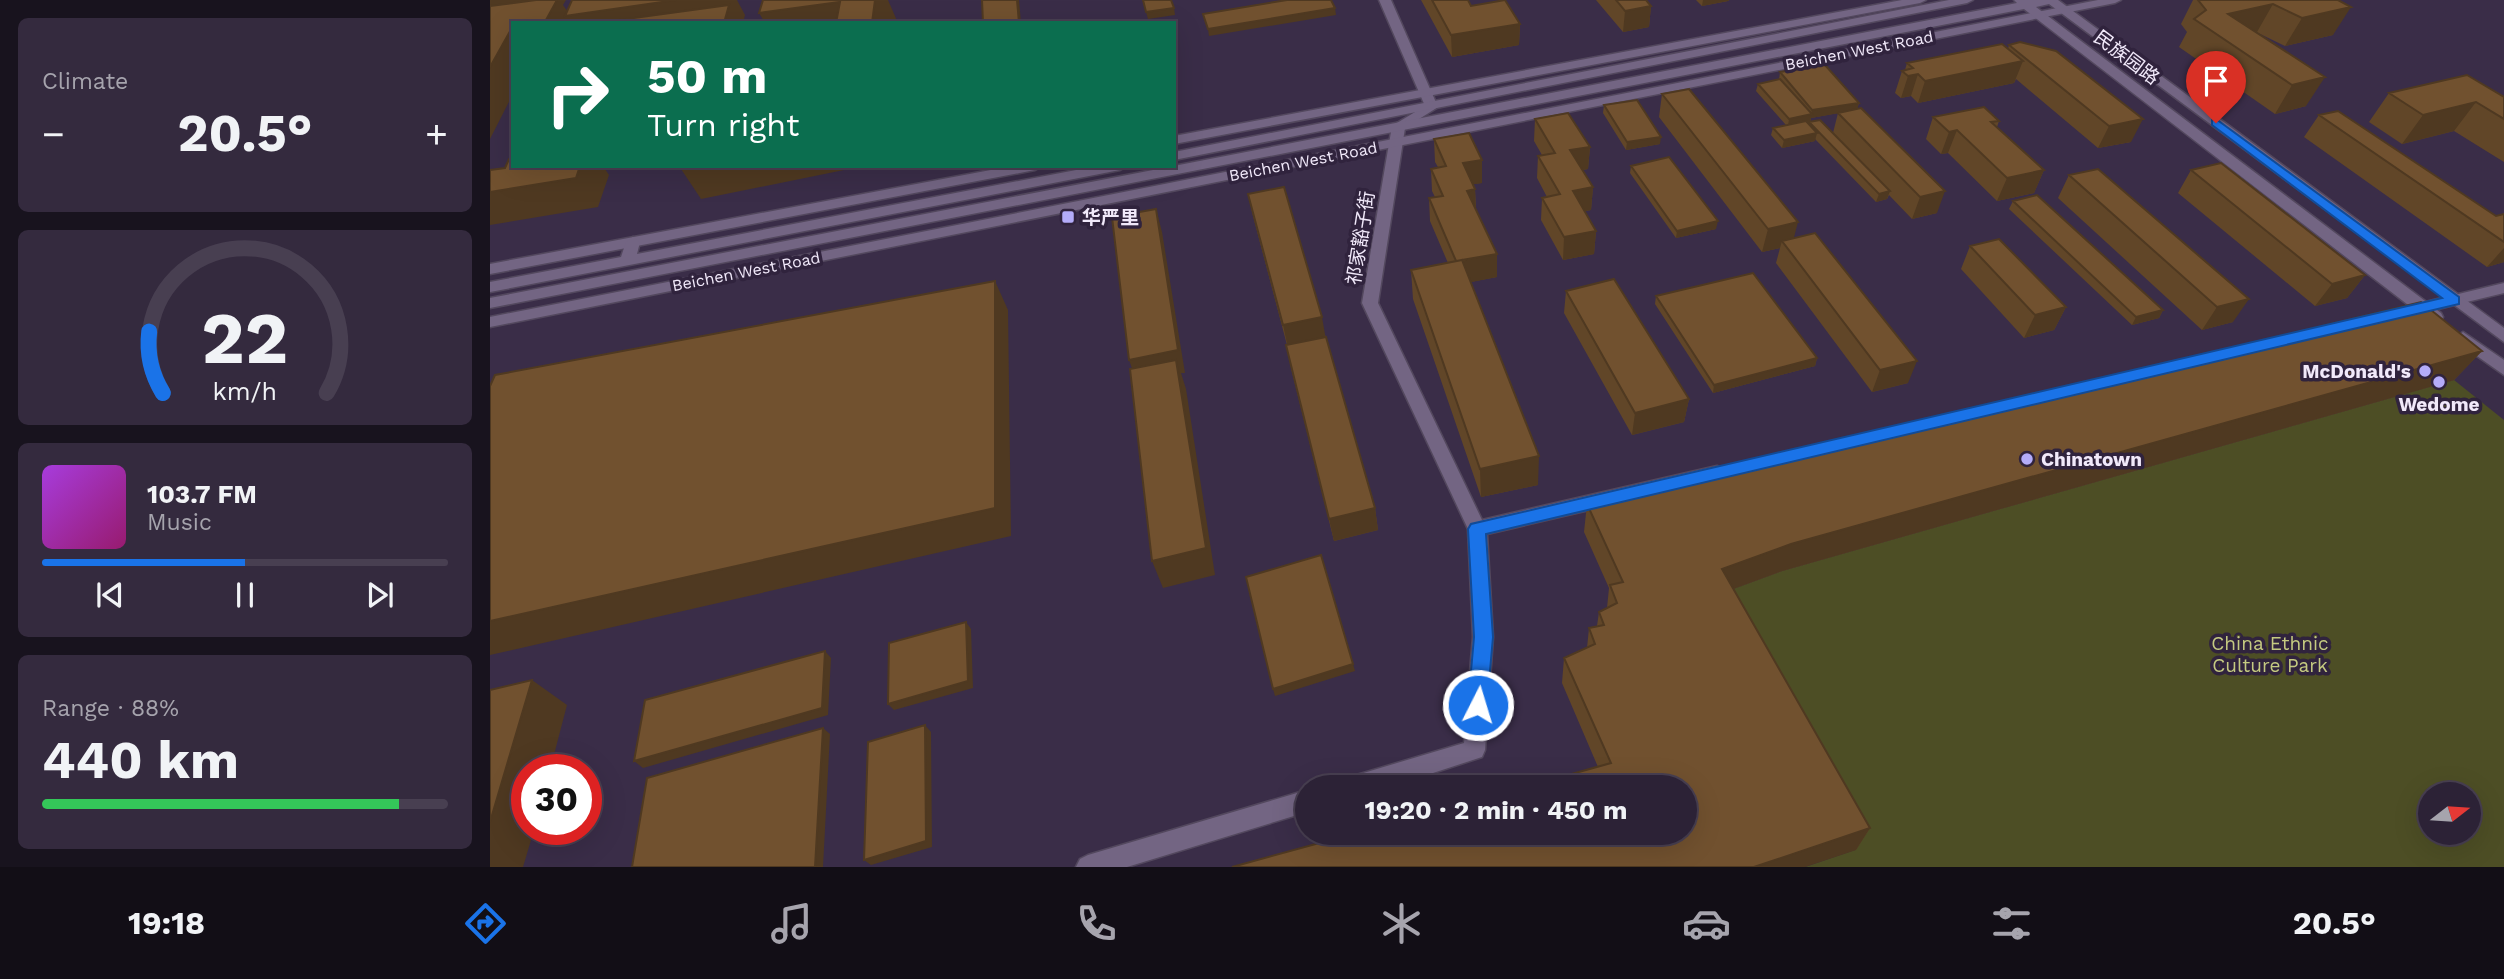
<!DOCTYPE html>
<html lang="en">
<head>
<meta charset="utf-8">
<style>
	body { margin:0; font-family:"Work Sans","Noto Sans SC",sans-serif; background:#342a3e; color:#f1f3f6; height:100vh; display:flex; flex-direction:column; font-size:26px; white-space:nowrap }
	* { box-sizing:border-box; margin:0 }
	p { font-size:23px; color:#a6a4ad }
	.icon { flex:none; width:38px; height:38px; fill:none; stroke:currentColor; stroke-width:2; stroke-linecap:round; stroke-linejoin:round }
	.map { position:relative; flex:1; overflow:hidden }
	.details { display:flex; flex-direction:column; gap:18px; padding:18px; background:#18131e; width:490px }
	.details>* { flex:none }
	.guide { position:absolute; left:21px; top:21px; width:665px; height:147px; border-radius:0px; box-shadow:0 7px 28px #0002,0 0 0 2px #483f51; background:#0b6e4f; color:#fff; overflow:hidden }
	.needle { width:46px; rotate:73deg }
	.buttons { position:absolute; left:1928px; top:782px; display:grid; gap:14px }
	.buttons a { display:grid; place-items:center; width:63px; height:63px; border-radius:50%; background:#2c2236; box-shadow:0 7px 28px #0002,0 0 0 2px #483f51; font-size:35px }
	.speed { position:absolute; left:21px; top:754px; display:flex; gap:14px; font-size:35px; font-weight:700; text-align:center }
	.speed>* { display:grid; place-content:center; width:91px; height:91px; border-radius:50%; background:#2c2236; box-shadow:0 7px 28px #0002,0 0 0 2px #483f51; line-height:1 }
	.speed .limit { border:10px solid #d22; background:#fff; color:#111 }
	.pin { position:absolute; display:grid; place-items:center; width:60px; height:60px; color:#fff; margin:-72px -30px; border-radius:50% 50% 50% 0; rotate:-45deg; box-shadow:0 0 7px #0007 }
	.pin .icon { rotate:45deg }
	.me { position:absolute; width:77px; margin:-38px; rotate:5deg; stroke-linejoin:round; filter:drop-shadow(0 0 5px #0008) }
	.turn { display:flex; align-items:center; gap:24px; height:147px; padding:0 21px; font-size:32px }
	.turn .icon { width:91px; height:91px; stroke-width:2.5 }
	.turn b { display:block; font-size:49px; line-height:60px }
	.big { font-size:52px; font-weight:700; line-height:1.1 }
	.details .card { flex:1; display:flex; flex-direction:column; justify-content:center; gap:10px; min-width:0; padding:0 24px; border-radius:10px; background:#342a3e }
	.details .dial { align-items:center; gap:0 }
	.dial svg { height:182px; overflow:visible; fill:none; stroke:#483f51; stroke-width:7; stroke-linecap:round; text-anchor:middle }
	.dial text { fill:#f1f3f6; stroke:none }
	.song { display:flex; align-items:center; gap:21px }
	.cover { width:84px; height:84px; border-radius:10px; background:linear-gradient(135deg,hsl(280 70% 55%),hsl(320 70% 35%)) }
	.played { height:7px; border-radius:4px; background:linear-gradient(90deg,#1a73e8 50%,#483f51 50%) }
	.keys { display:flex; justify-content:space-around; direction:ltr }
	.heat { display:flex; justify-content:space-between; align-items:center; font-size:38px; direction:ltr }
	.charge { height:10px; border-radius:5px; background:linear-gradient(90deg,#34c759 88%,#483f51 0) }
	.trip { position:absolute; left:805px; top:775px; width:402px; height:70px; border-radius:35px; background:#2c2236; box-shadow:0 7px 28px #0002,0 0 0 2px #483f51; font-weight:700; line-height:70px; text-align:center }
	.tab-bar { display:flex; height:112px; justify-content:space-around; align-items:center; background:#120e16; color:#a6a4ad }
	.tab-bar .icon { width:49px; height:49px }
	.tab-bar .on { color:#1a73e8 }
	.tab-bar b { font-size:32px; color:#f1f3f6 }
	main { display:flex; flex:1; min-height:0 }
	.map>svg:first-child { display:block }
</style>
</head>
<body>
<main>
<section class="details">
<div class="card"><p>Climate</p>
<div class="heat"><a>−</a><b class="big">20.5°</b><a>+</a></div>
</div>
<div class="card dial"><svg viewBox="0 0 100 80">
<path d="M14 69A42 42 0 1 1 86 69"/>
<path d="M14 69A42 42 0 0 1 8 42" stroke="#1a73e8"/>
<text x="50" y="56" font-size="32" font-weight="700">22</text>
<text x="50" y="72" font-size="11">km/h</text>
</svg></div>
<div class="card">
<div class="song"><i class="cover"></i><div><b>103.7 FM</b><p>Music</p></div></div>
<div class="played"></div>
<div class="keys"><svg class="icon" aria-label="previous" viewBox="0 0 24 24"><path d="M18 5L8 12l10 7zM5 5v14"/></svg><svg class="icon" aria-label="pause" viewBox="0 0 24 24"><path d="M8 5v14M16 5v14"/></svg><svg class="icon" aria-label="next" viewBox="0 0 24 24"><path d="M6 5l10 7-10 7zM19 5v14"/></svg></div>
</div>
<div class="card"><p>Range · 88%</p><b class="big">440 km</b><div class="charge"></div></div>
</section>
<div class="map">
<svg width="2014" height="867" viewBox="0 0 2014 867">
	<rect width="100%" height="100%" fill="#3a2d48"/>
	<path fill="#4d4e25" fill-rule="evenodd" d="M1964,380L2014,420V867H1315L1365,850L1224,596L1292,571ZM1941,794H1979V833H1941Z"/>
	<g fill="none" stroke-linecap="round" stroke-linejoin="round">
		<defs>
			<path id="minor" d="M889,0H901L948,107L915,128L888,303L992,520L1227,466L1233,468L1236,473L1233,478L1227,480L997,534L1003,637L995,750L992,757L897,788H849L852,780L860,777L974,743L983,637L978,529L872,303L902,126L935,106Z
				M2014,283V293L1919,316L1911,311L1919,306Z
				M817,790V812L637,867H586L590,859L598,855Z"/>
			<path id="tertiary" d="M1412,0H1436L1430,3L684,144V136Z
				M1608,0H1631L1625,3L0,327V317Z
				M522,166H552L545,170L0,274V264Z"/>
			<path id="secondary" d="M1459,0H1483L1477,3L684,160V152Z
				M1524,0H1568L2014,328V342L1559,4L1546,7L1951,313L1953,317L1951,321H1939L1534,9L0,308V298L1527,3Z
				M607,166H637L630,170L0,292V282L131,257L136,242L143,237L150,242L147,254Z
				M1973,332L2014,360V375L1967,342L1965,338Z"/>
		</defs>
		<use href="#minor" stroke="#53485e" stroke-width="3"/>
		<use href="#tertiary" stroke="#53485e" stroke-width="3"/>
		<use href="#secondary" stroke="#53485e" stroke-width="3"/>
		<use href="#minor" fill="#736583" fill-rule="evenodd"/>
		<use href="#tertiary" fill="#736583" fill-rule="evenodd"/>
		<use href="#secondary" fill="#736583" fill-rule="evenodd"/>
	</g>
	<path fill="#614628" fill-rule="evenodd" d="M931,0H978L981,6L1030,24L1029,45L962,57Z
		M1106,0H1156L1161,6L1159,27L1133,32Z
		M1206,0H1239L1238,1L1212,6Z
		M1703,0H1848L1843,35L1795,46L1766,32L1816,106L1785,114L1689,47L1697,32L1691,24Z
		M1519,45L1641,142L1608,148L1526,79L1524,83L1428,103L1421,96L1411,98L1405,93L1412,71L1415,70L1417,63L1518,49Z
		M1290,72L1369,103L1367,109L1447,213L1422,219L1399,195L1397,199L1386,202L1325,139V141L1292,148L1281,135L1283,128L1296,125L1266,91L1268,84L1289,80ZM1348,113L1343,133L1319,122V124L1317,122H1320L1321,118Z
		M1899,93L2014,97V162L1964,131L1912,144L1879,122Z
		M1172,94L1304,238L1418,383L1382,392L1286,263L1290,248L1272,252L1169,117Z
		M1114,105L1170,144L1136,150L1113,113Z
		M1829,115L2006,216L2012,215L2014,213V262L1997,267L1814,137Z
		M1443,117L1509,121L1507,127L1554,170L1544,193L1507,201L1458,153L1451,154L1436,139Z
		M1045,119L1100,147L1098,169L1092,170L1103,187L1101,210L1095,211L1106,231L1104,254L1073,260L1051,220L1052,198L1057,197L1047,178L1048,156L1052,155L1044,141Z
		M944,139L992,183L983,184L985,189L986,209L1007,277L980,282L1048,485L991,497L923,299L921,270L958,263L940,221L939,198L945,197L942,191L941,169L948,167L945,162Z
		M1141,166L1226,229L1186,238L1140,173Z
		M1701,170L1875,275L1857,298L1825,306L1688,193Z
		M1579,175L1743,322L1712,330L1568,198Z
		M758,194L836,337L885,508L888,530L844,541L801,368L797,345L763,216Z
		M1523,201L1673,310L1669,318L1642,325L1519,209Z
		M1480,246L1576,307L1564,330L1534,338L1471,269Z
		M1076,291L1199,399L1194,422L1142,435L1074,313Z
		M1166,296L1327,358L1325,366L1223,393L1165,304Z
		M1992,351L1964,380L1292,571L1243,589L1380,828L1366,850L1108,767L1072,683L1074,658L1097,648L1099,628L1107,626L1109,612L1117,608L1119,588L1094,532L1097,504Z"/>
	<path fill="#4f3921" d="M0,0H76L73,5L80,15L186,0H247L255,15L253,23H38L0,17Z
		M279,0H378L360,23H275L269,13Z
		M385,0H398L408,23H382Z
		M527,0H529L531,23H529Z
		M1213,0H1239L1238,1L1212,6Z
		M1783,4L1767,32L1734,40L1738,14Z
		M1161,6L1159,27L1133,32L1135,11Z
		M1861,7L1843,35L1795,46L1812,18Z
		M684,8L685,15L658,19L656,12Z
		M845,8L846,15L719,36L718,29Z
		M1030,24L1029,45L962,57L961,35Z
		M23,26V94L0,139V67Z
		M1533,61L1524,83L1428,103L1435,81Z
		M1428,74L1421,96L1411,98L1418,76Z
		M1835,77L1816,106L1785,114L1802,85Z
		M1986,102L1964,131L1912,144L1933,115Z
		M1369,103L1367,110L1321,118L1320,122L1298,126L1299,119L1321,114L1322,110Z
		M1653,119L1641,142L1608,148L1619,126Z
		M1467,130L1458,153L1451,154L1459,132Z
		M1327,133L1325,141L1292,148L1294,140Z
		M1171,137L1170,144L1136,150L1137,142Z
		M1100,147L1098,169L1079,173L1080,150Z
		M992,160V183L973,186V163Z
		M90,166H113L119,175L108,207L0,225V192Z
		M189,166H359V169L211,199Z
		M1554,170L1544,193L1507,201L1517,178Z
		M1103,187L1101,210L1081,214L1083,191Z
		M985,189L986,212L977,191Z
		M1400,191L1397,199L1386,202L1389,194Z
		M1455,191L1447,213L1422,219L1430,197Z
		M666,209L672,232L695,373H691L696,389L725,575L673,588L662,561L647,382L639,360Z
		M1228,221L1226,229L1186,238L1187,231Z
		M1308,222L1302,245L1292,241L1290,248L1272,252L1278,229Z
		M1106,231L1104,254L1073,260L1074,237Z
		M2014,248V262L1997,267Z
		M1007,254V277L967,285L966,262Z
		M1875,275L1857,298L1825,306L1842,284Z
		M505,281L518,310L521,536L0,655V621Z
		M1759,299L1743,322L1712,330L1727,307Z
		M1576,307L1564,330L1534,338L1545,315Z
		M1673,310L1669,318L1642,325L1646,317Z
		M832,317L836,340L798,348L793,325Z
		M1992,351L1964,380L1292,571L1224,596L1232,569L1301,544Z
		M1327,358L1325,366L1223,393L1224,385Z
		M1427,361L1418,383L1382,392L1390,370Z
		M1199,399L1194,422L1142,435L1145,413Z
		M1049,456L1048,485L991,497L990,469Z
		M885,508L888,530L844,541L839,519Z
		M476,622L481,629L483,688L404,710L398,704Z
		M335,651L341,658L338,715L153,768L144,761Z
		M863,664L865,671L785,696L783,689Z
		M42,680L77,705L60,770H37V830H44L33,867H0V822Z
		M435,725L441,732L442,847L381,865L374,860Z
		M333,728L340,734L333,867H325Z
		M1380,828L1366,850L1315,867H1264Z"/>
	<path fill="#71512f" stroke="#4f3921" stroke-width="2" d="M46,0H67L56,20L38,23H23V26L0,67V6Z
		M82,0H186L75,16Z
		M273,0H385L382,23H346L350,2L269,13Z
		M492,0H527L529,23H493Z
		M653,0H681L684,8L656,12Z
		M797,0H841L845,8L718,29L713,14Z
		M942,0H978L981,6L1015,0L1030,24L961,35Z
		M1126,0H1156L1161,6L1135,11Z
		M1708,0H1848L1861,7L1812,18L1783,4L1738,14L1835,77L1802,85L1704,19L1716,10Z
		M239,5L234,23H107Z
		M1530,42L1566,51L1653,119L1619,126L1519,45Z
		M1512,44L1533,61L1435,81L1428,74L1418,76L1412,71L1423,68L1417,63Z
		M1335,65L1369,103L1322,110L1290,72Z
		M1977,75L2014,97V119L1986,102L1933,115L1899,93Z
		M1290,79L1322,114L1299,119L1268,84Z
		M1199,89L1308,222L1278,229L1172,94Z
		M1147,100L1171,137L1137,142L1114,105Z
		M1494,107L1509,121L1501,122L1554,170L1517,178L1467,130L1459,132L1443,117Z
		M1371,108L1455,191L1430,197L1348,113Z
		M1848,111L2006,216L2014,214V242L1829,115Z
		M1078,113L1100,147L1080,150L1103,187L1083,191L1106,231L1074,237L1052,198L1070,194L1048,156L1065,153L1045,119Z
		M1330,120L1400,191L1389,194L1319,122Z
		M1316,121L1327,133L1294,140L1283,128Z
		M979,133L992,160L973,163L985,189L977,191L1007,254L966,261L939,198L953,196L941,169L956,166L944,139Z
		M1179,157L1228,221L1187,231L1141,166Z
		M23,158V166H90L86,178L0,192V170L15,168L19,159Z
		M1731,163L1875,275L1842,284L1701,170Z
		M1608,169L1759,299L1727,307L1579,175Z
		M794,187L832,317L793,325L758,194Z
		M1547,195L1673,310L1646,317L1523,201Z
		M666,209L688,350L639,360L622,217Z
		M1325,233L1427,361L1390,370L1292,241Z
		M1509,239L1576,307L1545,315L1480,246Z
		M972,260L1049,456L990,469L921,270Z
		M1263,273L1327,358L1224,385L1166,296Z
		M1124,279L1199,399L1145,413L1076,291Z
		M505,281V508L0,621V386L5,375Z
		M1931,302L1992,351L1301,544L1232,569L1380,828L1264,867H742L866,833H1195V788H1031L1121,763L1074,658L1105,644L1099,628L1114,625L1109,612L1127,603L1120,585L1133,582L1097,504Z
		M836,337L885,508L839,519L796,345Z
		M686,360L716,548L662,561L640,369Z
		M831,555L863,664L783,689L756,577Z
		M476,622L478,681L398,704L399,643Z
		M335,651L332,708L144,761L155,700Z
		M42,680L0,822V690Z
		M435,725L436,841L374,860L378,742Z
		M333,728L325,867H142L157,778Z"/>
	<path fill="#1a73e8" stroke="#114b97" stroke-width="2" d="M1726,119L1969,297V304L996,534L1003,637L997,705L995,711L988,714L981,711L978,705L984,637L978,529L981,524L1952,298L1722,125V120Z"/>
	<g fill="#b4acf9" stroke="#30233d" stroke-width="2.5">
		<rect x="571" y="210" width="14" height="14" rx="3.5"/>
		<circle cx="1935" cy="371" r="7"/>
		<circle cx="1949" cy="382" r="7"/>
		<circle cx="1537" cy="459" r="7"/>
	</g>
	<g text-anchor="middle" stroke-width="7" stroke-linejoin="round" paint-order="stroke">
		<g font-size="16" fill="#f1e9fa" stroke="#30233d">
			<text transform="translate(1369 50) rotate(-11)" y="6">Beichen West Road</text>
			<text transform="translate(813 161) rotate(-11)" y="6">Beichen West Road</text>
			<text transform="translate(256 271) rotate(-11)" y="6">Beichen West Road</text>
		</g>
		<g font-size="19" fill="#f1e9fa" stroke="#30233d">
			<text transform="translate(1637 57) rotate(37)" y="7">民族园路</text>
			<text transform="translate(870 238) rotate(-81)" y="7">祁家豁子街</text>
		</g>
		<g font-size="19" font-weight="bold" fill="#f1e9fa" stroke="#30233d" text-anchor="start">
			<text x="592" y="224">华严里</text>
			<text x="1921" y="378" text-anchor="end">McDonald's</text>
			<text x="1949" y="411" text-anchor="middle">Wedome</text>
			<text x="1551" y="466">Chinatown</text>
		</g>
		<g font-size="19" fill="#c5ca81" stroke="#30233d">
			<text x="1780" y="650">China Ethnic<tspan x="1780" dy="22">Culture Park</tspan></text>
		</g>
	</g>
</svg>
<div class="buttons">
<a><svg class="needle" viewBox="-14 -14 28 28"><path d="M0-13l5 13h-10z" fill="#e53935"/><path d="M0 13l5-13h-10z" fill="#a6a4ad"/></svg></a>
</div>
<div class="speed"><div class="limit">30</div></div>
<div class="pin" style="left:1726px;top:123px;background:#d93025"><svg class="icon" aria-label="arrive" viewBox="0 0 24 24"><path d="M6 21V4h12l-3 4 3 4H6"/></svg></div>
<svg class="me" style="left:988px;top:705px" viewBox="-20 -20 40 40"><circle r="17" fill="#1a73e8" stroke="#fff" stroke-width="3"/><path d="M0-11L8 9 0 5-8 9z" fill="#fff"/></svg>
<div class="trip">19:20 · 2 min · 450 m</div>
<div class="guide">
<div class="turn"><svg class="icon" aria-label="right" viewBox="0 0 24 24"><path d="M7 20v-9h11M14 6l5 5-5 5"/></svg><div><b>50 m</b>Turn right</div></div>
</div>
</div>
</main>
<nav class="tab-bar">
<b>19:18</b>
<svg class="icon on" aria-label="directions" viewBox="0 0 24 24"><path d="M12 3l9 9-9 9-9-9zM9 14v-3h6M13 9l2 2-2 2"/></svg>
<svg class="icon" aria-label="music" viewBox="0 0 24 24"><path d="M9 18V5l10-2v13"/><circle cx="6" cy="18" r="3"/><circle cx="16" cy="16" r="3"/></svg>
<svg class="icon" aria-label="phone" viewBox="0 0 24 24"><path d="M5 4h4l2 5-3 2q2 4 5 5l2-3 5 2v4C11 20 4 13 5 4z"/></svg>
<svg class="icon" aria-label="climate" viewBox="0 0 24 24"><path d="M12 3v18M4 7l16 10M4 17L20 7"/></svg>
<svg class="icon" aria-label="car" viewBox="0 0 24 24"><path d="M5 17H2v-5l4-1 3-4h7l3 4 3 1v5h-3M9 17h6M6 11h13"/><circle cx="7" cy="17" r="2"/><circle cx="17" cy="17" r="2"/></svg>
<svg class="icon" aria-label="filters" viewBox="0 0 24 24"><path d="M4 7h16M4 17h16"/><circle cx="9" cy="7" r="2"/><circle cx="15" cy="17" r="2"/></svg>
<b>20.5°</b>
</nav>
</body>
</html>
